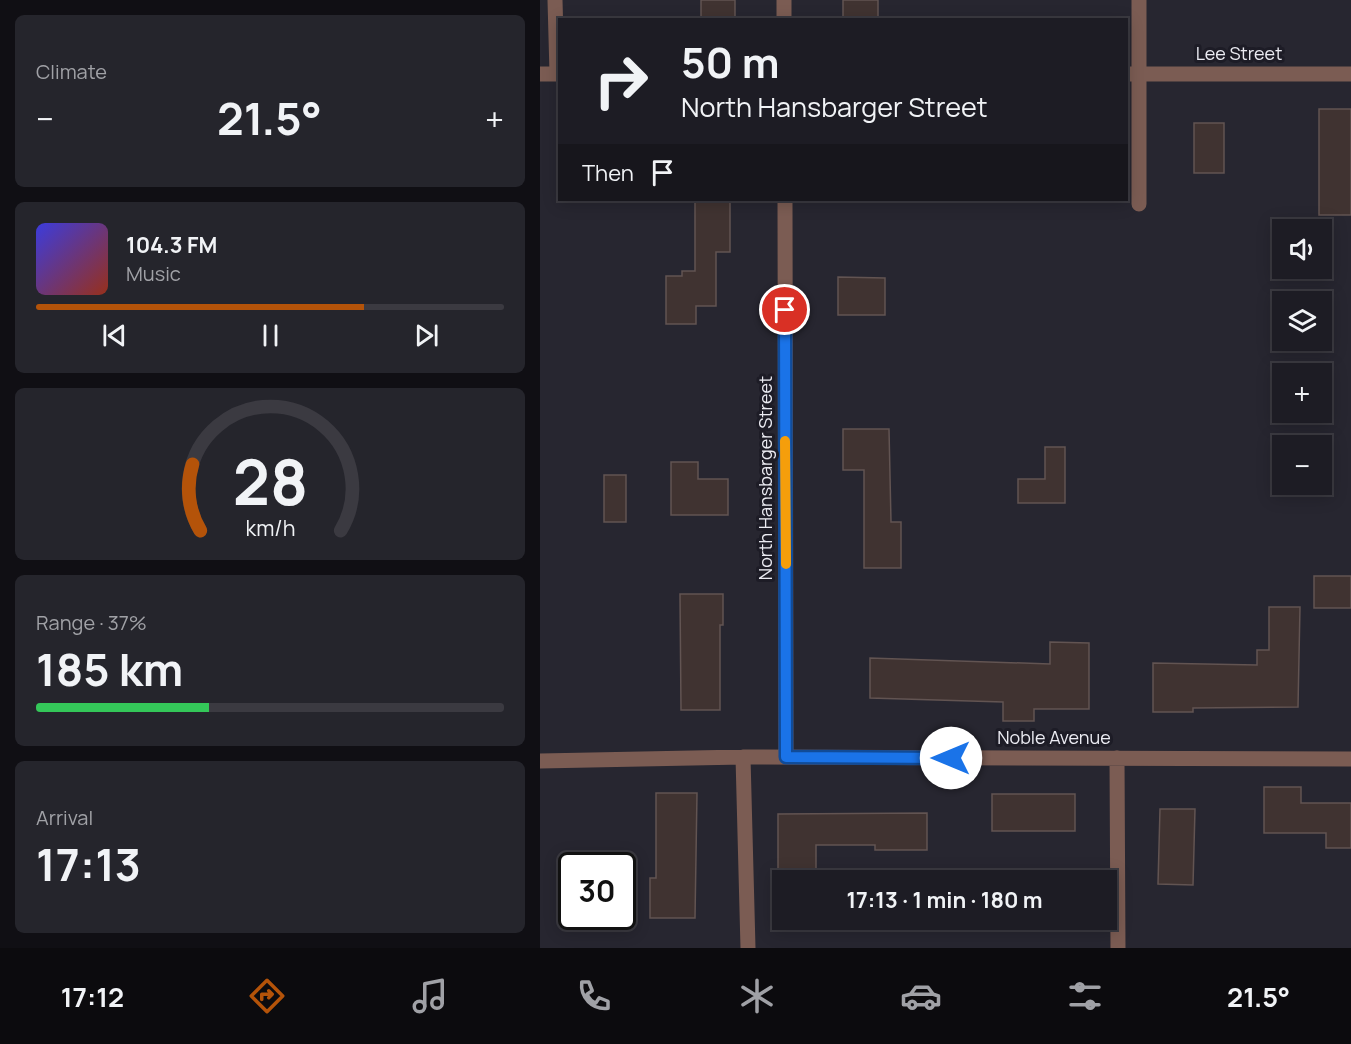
<!DOCTYPE html>
<html lang="en">
<head>
<meta charset="utf-8">
<style>
	body { margin:0; font-family:Manrope,sans-serif; background:#25252c; color:#f1f3f6; height:100vh; display:flex; flex-direction:column; font-size:22px; white-space:nowrap }
	* { box-sizing:border-box; margin:0 }
	p { font-size:20px; color:#a0a1a6 }
	.icon { flex:none; width:33px; height:33px; fill:none; stroke:currentColor; stroke-width:2; stroke-linecap:round; stroke-linejoin:round }
	.map { position:relative; flex:1; overflow:hidden }
	.details { display:flex; flex-direction:column; gap:15px; padding:15px; background:#100f14; width:540px }
	.details>* { flex:none }
	.guide { position:absolute; left:18px; top:18px; width:570px; height:183px; border-radius:0px; box-shadow:0 3px 15px #0003,0 0 0 2px #3b3a41; background:#1d1c24; color:#f1f3f6; overflow:hidden }
	.controls { position:absolute; left:732px; top:219px; display:grid; gap:12px }
	.controls a { display:grid; place-items:center; width:60px; height:60px; border-radius:0px; background:#1d1c24; box-shadow:0 3px 15px #0003,0 0 0 2px #3b3a41; font-size:30px }
	.speed { position:absolute; left:18px; top:852px; display:flex; gap:12px; font-size:30px; font-weight:700; text-align:center }
	.speed>* { display:grid; place-content:center; width:78px; height:78px; border-radius:50%; background:#1d1c24; box-shadow:0 3px 15px #0003,0 0 0 2px #3b3a41; line-height:1 }
	.speed .limit { border:3px solid #111; border-radius:9px; background:#fff; color:#111 }
	.pin { position:absolute; display:grid; place-items:center; width:51px; height:51px; color:#fff; margin:-26px; border:3px solid #fff; border-radius:50%; box-shadow:0 2px 6px #0007 }
	.me { position:absolute; width:66px; margin:-33px; rotate:270deg; stroke-linejoin:round; filter:drop-shadow(0 0 4px #0008) }
	.turn { display:flex; align-items:center; gap:21px; height:126px; padding:0 24px; font-size:27px }
	.turn .icon { width:78px; height:78px; stroke-width:2.5 }
	.turn b { display:block; font-size:42px; line-height:51px }
	.then { display:flex; align-items:center; height:57px; padding:0 24px; background:#0003; gap:12px; font-size:22px }
	.big { font-size:45px; font-weight:700; line-height:1.1 }
	.details .tile { flex:1; display:flex; flex-direction:column; justify-content:center; gap:9px; min-width:0; padding:0 21px; border-radius:9px; background:#25252c }
	.details .dial { align-items:center; gap:0 }
	.dial svg { height:156px; overflow:visible; fill:none; stroke:#3b3a41; stroke-width:7; stroke-linecap:round; text-anchor:middle }
	.dial text { fill:#f1f3f6; stroke:none }
	.song { display:flex; align-items:center; gap:18px }
	.cover { width:72px; height:72px; border-radius:9px; background:linear-gradient(135deg,hsl(240 70% 55%),hsl(10 70% 35%)) }
	.played { height:6px; border-radius:3px; background:linear-gradient(90deg,#b45309 70%,#3b3a41 70%) }
	.keys { display:flex; justify-content:space-around; direction:ltr }
	.heat { display:flex; justify-content:space-between; align-items:center; font-size:33px; direction:ltr }
	.charge { height:9px; border-radius:4px; background:linear-gradient(90deg,#34c759 37%,#3b3a41 0) }
	.trip { position:absolute; left:232px; top:870px; width:345px; height:60px; border-radius:0px; background:#1d1c24; box-shadow:0 3px 15px #0003,0 0 0 2px #3b3a41; font-weight:700; line-height:60px; text-align:center }
	.menu { display:flex; height:96px; justify-content:space-around; align-items:center; background:#0c0b0e; color:#a0a1a6 }
	.menu .icon { width:42px; height:42px }
	.menu .active { color:#b45309 }
	.menu b { font-size:27px; color:#f1f3f6 }
	main { display:flex; flex:1; min-height:0 }
	.map>svg:first-child { display:block }
</style>
</head>
<body>
<main>
<section class="details">
<div class="tile"><p>Climate</p>
<div class="heat"><a>−</a><b class="big">21.5°</b><a>+</a></div>
</div>
<div class="tile">
<div class="song"><i class="cover"></i><div><b>104.3 FM</b><p>Music</p></div></div>
<div class="played"></div>
<div class="keys"><svg class="icon" aria-label="previous" viewBox="0 0 24 24"><path d="M18 5L8 12l10 7zM5 5v14"/></svg><svg class="icon" aria-label="pause" viewBox="0 0 24 24"><path d="M8 5v14M16 5v14"/></svg><svg class="icon" aria-label="next" viewBox="0 0 24 24"><path d="M6 5l10 7-10 7zM19 5v14"/></svg></div>
</div>
<div class="tile dial"><svg viewBox="0 0 100 80">
<path d="M14 69A42 42 0 1 1 86 69"/>
<path d="M14 69A42 42 0 0 1 10 35" stroke="#b45309"/>
<text x="50" y="56" font-size="32" font-weight="700">28</text>
<text x="50" y="72" font-size="11">km/h</text>
</svg></div>
<div class="tile"><p>Range · 37%</p><b class="big">185 km</b><div class="charge"></div></div>
<div class="tile"><p>Arrival</p><b class="big">17:13</b></div>
</section>
<div class="map">
<svg width="811" height="948" viewBox="0 0 811 948">
	<rect width="100%" height="100%" fill="#272630"/>
	<path fill="#403331" stroke="#625452" stroke-width="1.5" d="M161,0H195V20H161Z
		M303,0H338V20H303Z
		M779,109H811V215H779Z
		M654,123H684V173H654Z
		M155,200H190V252H176V306H156V324H126V276H142V271H155Z
		M298,277L345,278V315H298Z
		M303,429H349L351,522H361V568H324V470H303Z
		M505,447H525V503H478V479H505Z
		M131,462H158V479H188V515H131Z
		M64,475H86V522H64Z
		M774,576H811V608H774Z
		M140,594H183V625H180V710H141Z
		M729,607H760L758,707L653,708V712H613V663L717,665V650H729Z
		M510,642L549,643V709H494V721H463V702L330,698V658L510,664Z
		M724,787H761V803H811V848H786V833H724Z
		M116,793H157L155,918H110V878H116Z
		M452,794H535V831H452Z
		M620,809H655L653,885L618,884Z
		M387,813V850H335V845H276V880H238V814Z"/>
	<g fill="none" stroke-linecap="round" stroke-linejoin="round">
		<path stroke="#7b5c53" stroke-width="15" d="M15,0L17,74
			M244,0V20
			M0,74H20
			M586,74H811
			M245,200L246,757
			M599,204V0
			M203,757L208,948
			M577,758L578,948
			M0,761L203,757L811,759"/>
	</g>
	<g fill="none" stroke-linecap="round" stroke-linejoin="round">
		<defs>
			<path id="route" d="M245,310L246,757L411,758"/>
		</defs>
		<use href="#route" stroke="#114b97" stroke-width="15"/>
		<use href="#route" stroke="#1a73e8" stroke-width="10"/>
		<path stroke="#f59e0b" stroke-width="10" d="M245,441L246,564"/>
	</g>
	<g text-anchor="middle" stroke-width="6" stroke-linejoin="round" paint-order="stroke">
		<g font-size="18" fill="#ebebf2" stroke="#1d1c26">
			<text x="699" y="60">Lee Street</text>
			<text transform="translate(226 478) rotate(-90)" y="6">North Hansbarger Street</text>
			<text x="514" y="744">Noble Avenue</text>
		</g>
	</g>
</svg>
<div class="controls">
<a><svg class="icon" aria-label="sound" viewBox="0 0 24 24"><path d="M4 9h4l5-4v14l-5-4H4zM17 9q2 3 0 6"/></svg></a>
<a><svg class="icon" aria-label="layers" viewBox="0 0 24 24"><path d="M12 4l9 5-9 5-9-5zM3 14l9 5 9-5"/></svg></a>
<a>+</a>
<a>−</a>
</div>
<div class="speed"><div class="limit">30</div></div>
<div class="pin" style="left:245px;top:310px;background:#d93025"><svg class="icon" aria-label="arrive" viewBox="0 0 24 24"><path d="M6 21V4h12l-3 4 3 4H6"/></svg></div>
<svg class="me" style="left:411px;top:758px" viewBox="-20 -20 40 40"><circle r="19" fill="#fff"/><path d="M0-13L10 11 0 6-10 11z" fill="#1a73e8"/></svg>
<div class="trip">17:13 · 1 min · 180 m</div>
<div class="guide">
<div class="turn"><svg class="icon" aria-label="right" viewBox="0 0 24 24"><path d="M7 20v-9h11M14 6l5 5-5 5"/></svg><div><b>50 m</b>North Hansbarger Street</div></div>
<div class="then">Then<svg class="icon" aria-label="arrive" viewBox="0 0 24 24"><path d="M6 21V4h12l-3 4 3 4H6"/></svg></div>
</div>
</div>
</main>
<nav class="menu">
<b>17:12</b>
<svg class="icon active" aria-label="directions" viewBox="0 0 24 24"><path d="M12 3l9 9-9 9-9-9zM9 14v-3h6M13 9l2 2-2 2"/></svg>
<svg class="icon" aria-label="music" viewBox="0 0 24 24"><path d="M9 18V5l10-2v13"/><circle cx="6" cy="18" r="3"/><circle cx="16" cy="16" r="3"/></svg>
<svg class="icon" aria-label="phone" viewBox="0 0 24 24"><path d="M5 4h4l2 5-3 2q2 4 5 5l2-3 5 2v4C11 20 4 13 5 4z"/></svg>
<svg class="icon" aria-label="climate" viewBox="0 0 24 24"><path d="M12 3v18M4 7l16 10M4 17L20 7"/></svg>
<svg class="icon" aria-label="car" viewBox="0 0 24 24"><path d="M5 17H2v-5l4-1 3-4h7l3 4 3 1v5h-3M9 17h6M6 11h13"/><circle cx="7" cy="17" r="2"/><circle cx="17" cy="17" r="2"/></svg>
<svg class="icon" aria-label="filters" viewBox="0 0 24 24"><path d="M4 7h16M4 17h16"/><circle cx="9" cy="7" r="2"/><circle cx="15" cy="17" r="2"/></svg>
<b>21.5°</b>
</nav>
</body>
</html>
